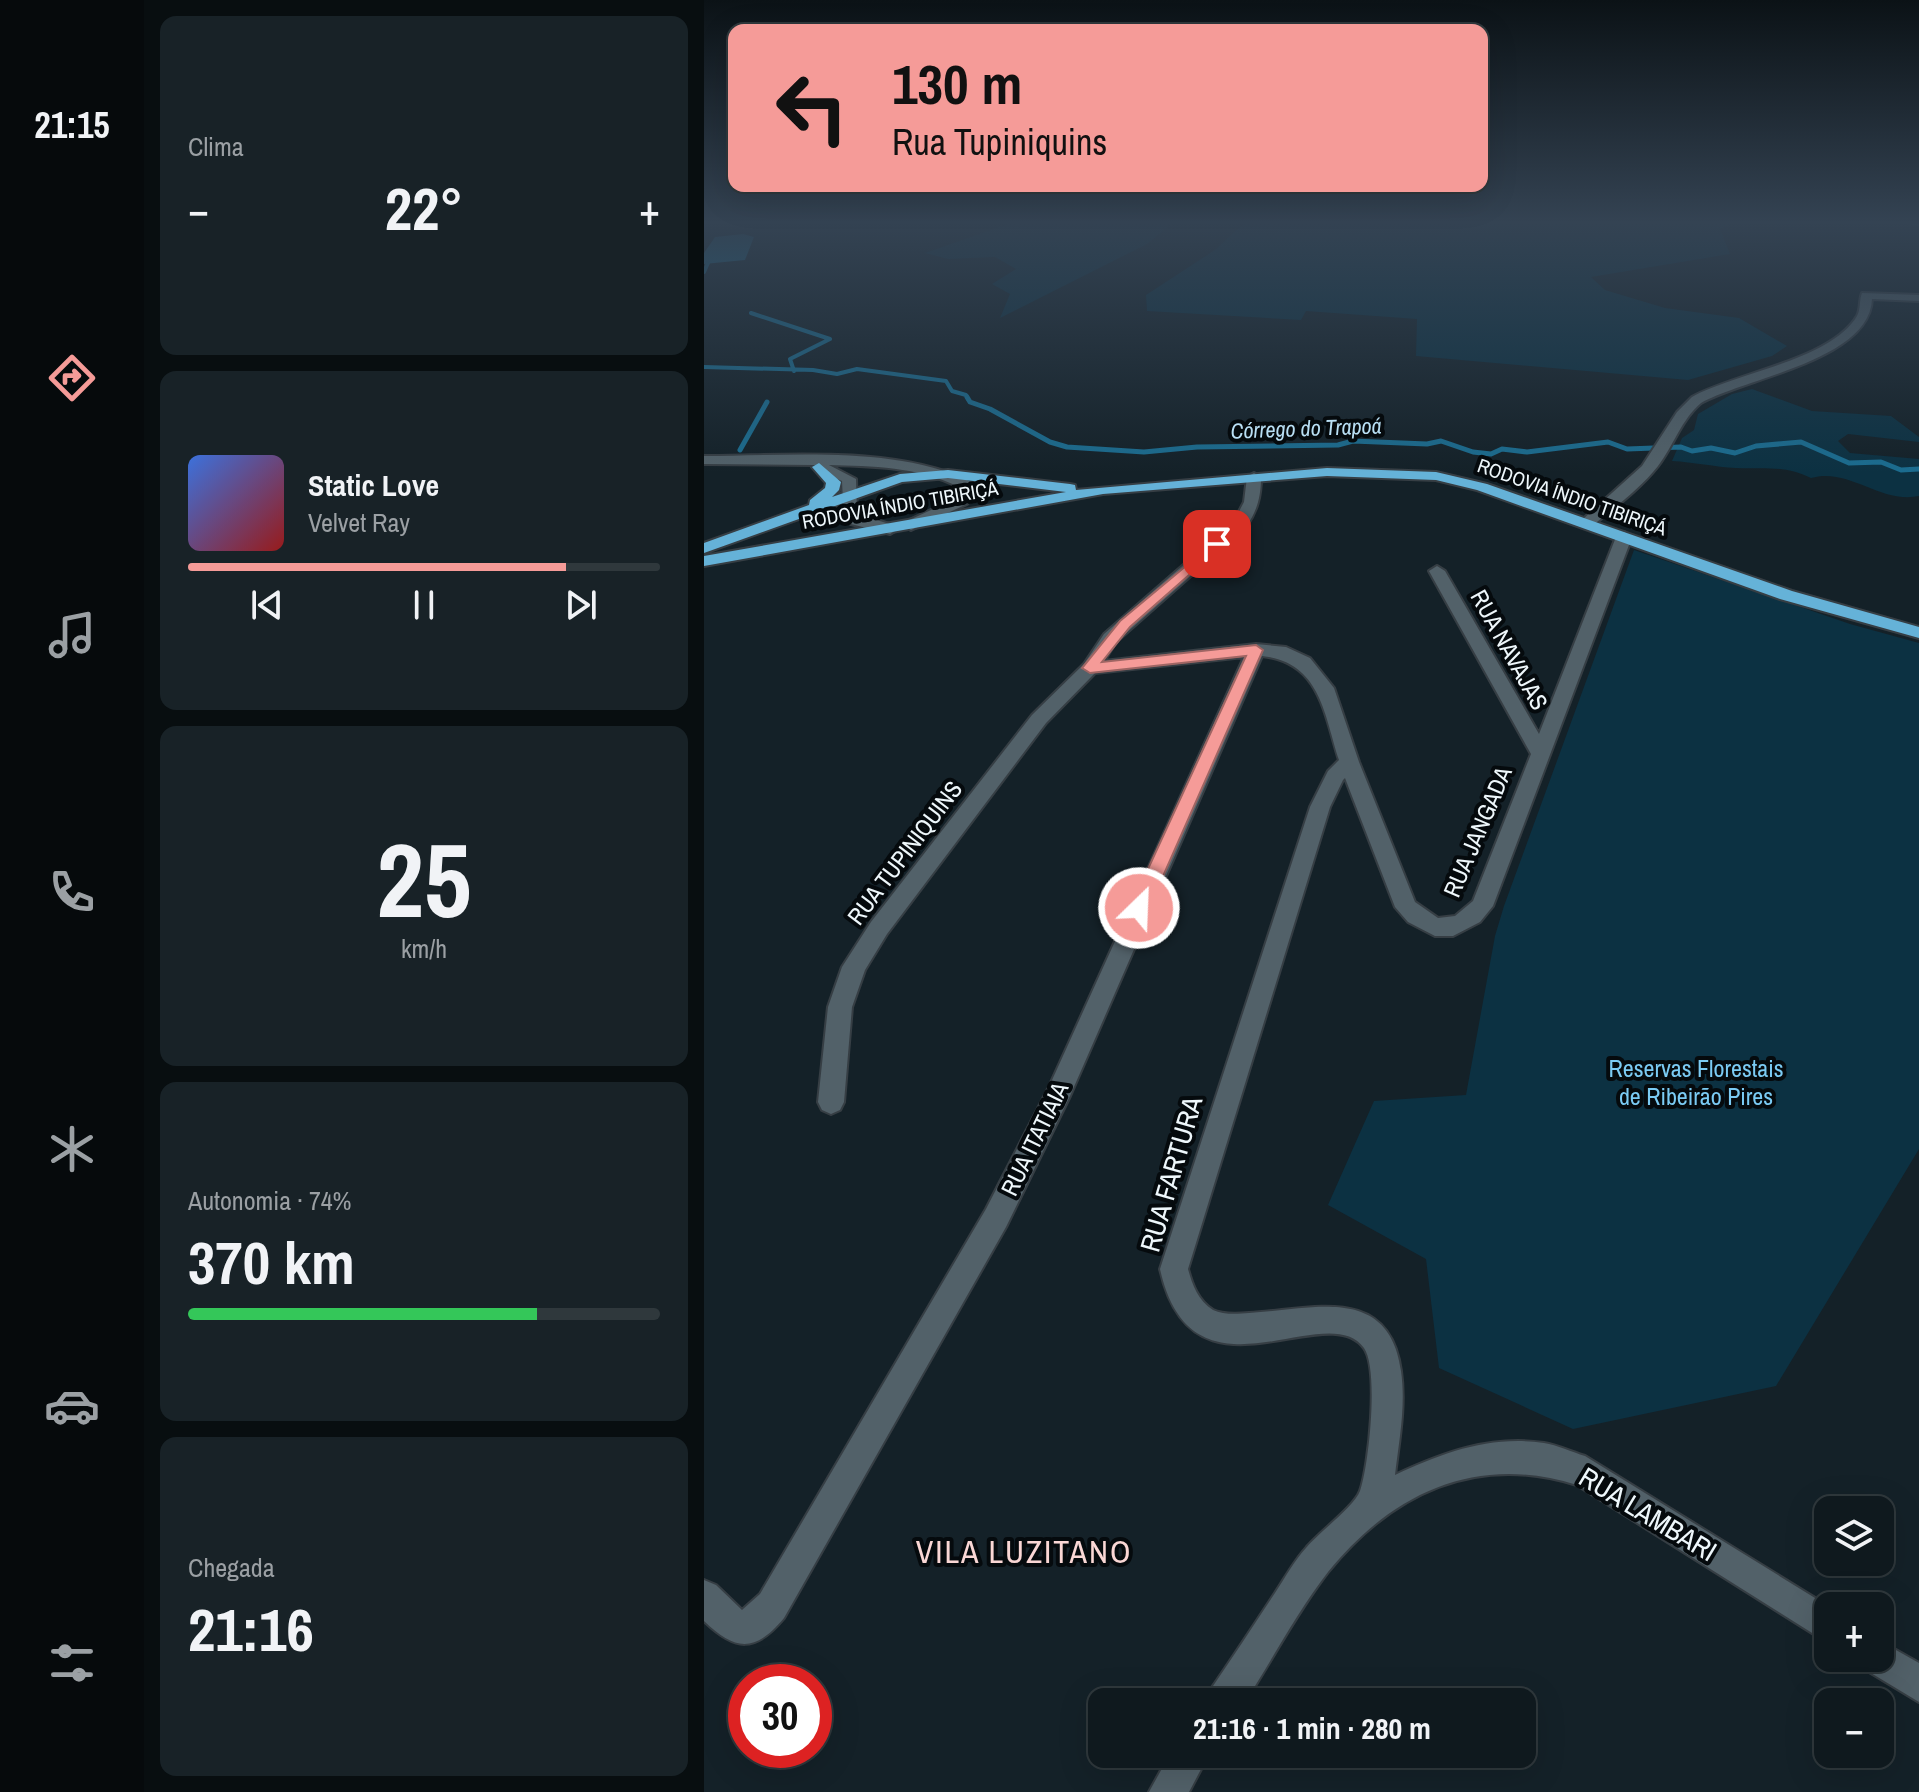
<!DOCTYPE html>
<html lang="pt">
<head>
<meta charset="utf-8">
<style>
	body { margin:0; font-family:"Archivo Narrow",sans-serif; background:#182227; color:#f1f3f6; height:100vh; display:flex; flex-direction:column; font-size:30px; white-space:nowrap }
	* { box-sizing:border-box; margin:0 }
	p { font-size:26px; color:#9ba0a4 }
	.icon { flex:none; width:44px; height:44px; fill:none; stroke:currentColor; stroke-width:2; stroke-linecap:round; stroke-linejoin:round }
	.map { position:relative; flex:1; overflow:hidden }
	.drawer { display:flex; flex-direction:column; gap:16px; padding:16px; background:#080e10; width:560px }
	.drawer>* { flex:none }
	.guide { position:absolute; left:24px; top:24px; width:760px; height:168px; border-radius:16px; box-shadow:0 8px 32px #0002,0 0 0 2px #2f383c; background:#f59b98; color:#111; overflow:hidden }
	.controls { position:absolute; left:1110px; top:1496px; display:grid; gap:16px }
	.controls a { display:grid; place-items:center; width:80px; height:80px; border-radius:16px; background:#0f191e; box-shadow:0 8px 32px #0002,0 0 0 2px #2f383c; font-size:40px }
	.speed { position:absolute; left:24px; top:1664px; display:flex; gap:16px; font-size:40px; font-weight:700; text-align:center }
	.speed>* { display:grid; place-content:center; width:104px; height:104px; border-radius:50%; background:#0f191e; box-shadow:0 8px 32px #0002,0 0 0 2px #2f383c; line-height:1 }
	.speed .limit { border:12px solid #d22; background:#fff; color:#111 }
	.pin { position:absolute; display:grid; place-items:center; width:68px; height:68px; color:#fff; margin:-34px; border-radius:16px; box-shadow:0 4px 12px #0006 }
	.me { position:absolute; width:88px; margin:-44px; rotate:24deg; stroke-linejoin:round; filter:drop-shadow(0 0 6px #0008) }
	.turn { display:flex; align-items:center; gap:28px; height:168px; padding:0 32px; font-size:36px }
	.turn .icon { width:104px; height:104px; stroke-width:2.5 }
	.turn b { display:block; font-size:56px; line-height:68px }
	.big { font-size:60px; font-weight:800; line-height:1.1 }
	.drawer .tile { flex:1; display:flex; flex-direction:column; justify-content:center; gap:12px; min-width:0; padding:0 28px; border-radius:16px; background:#182227 }
	.drawer .dial { align-items:center; gap:0 }
	.dial b { font-size:104px; line-height:1 }
	.song { display:flex; align-items:center; gap:24px }
	.cover { width:96px; height:96px; border-radius:12px; background:linear-gradient(135deg,hsl(220 70% 55%),hsl(0 70% 35%)) }
	.played { height:8px; border-radius:4px; background:linear-gradient(90deg,#f59b98 80%,#2f383c 80%) }
	.keys { display:flex; justify-content:space-around; direction:ltr }
	.heat { display:flex; justify-content:space-between; align-items:center; font-size:44px; direction:ltr }
	.charge { height:12px; border-radius:6px; background:linear-gradient(90deg,#34c759 74%,#2f383c 0) }
	.trip { position:absolute; left:384px; top:1688px; width:448px; height:80px; border-radius:16px; background:#0f191e; box-shadow:0 8px 32px #0002,0 0 0 2px #2f383c; font-weight:800; line-height:80px; text-align:center }
	main { display:flex; flex:1; min-height:0 }
	.dock { display:flex; flex-direction:column; width:144px; justify-content:space-around; align-items:center; background:#060a0c; color:#9ba0a4 }
	.dock .icon { width:56px; height:56px }
	.dock .on { color:#f59b98 }
	.dock b { font-size:36px; color:#f1f3f6 }
	.map>svg:first-child { display:block }
</style>
</head>
<body>
<main>
<nav class="dock">
<b>21:15</b>
<svg class="icon on" aria-label="directions" viewBox="0 0 24 24"><path d="M12 3l9 9-9 9-9-9zM9 14v-3h6M13 9l2 2-2 2"/></svg>
<svg class="icon" aria-label="music" viewBox="0 0 24 24"><path d="M9 18V5l10-2v13"/><circle cx="6" cy="18" r="3"/><circle cx="16" cy="16" r="3"/></svg>
<svg class="icon" aria-label="phone" viewBox="0 0 24 24"><path d="M5 4h4l2 5-3 2q2 4 5 5l2-3 5 2v4C11 20 4 13 5 4z"/></svg>
<svg class="icon" aria-label="climate" viewBox="0 0 24 24"><path d="M12 3v18M4 7l16 10M4 17L20 7"/></svg>
<svg class="icon" aria-label="car" viewBox="0 0 24 24"><path d="M5 17H2v-5l4-1 3-4h7l3 4 3 1v5h-3M9 17h6M6 11h13"/><circle cx="7" cy="17" r="2"/><circle cx="17" cy="17" r="2"/></svg>
<svg class="icon" aria-label="filters" viewBox="0 0 24 24"><path d="M4 7h16M4 17h16"/><circle cx="9" cy="7" r="2"/><circle cx="15" cy="17" r="2"/></svg>
</nav>
<section class="drawer">
<div class="tile"><p>Clima</p>
<div class="heat"><a>−</a><b class="big">22°</b><a>+</a></div>
</div>
<div class="tile">
<div class="song"><i class="cover"></i><div><b>Static Love</b><p>Velvet Ray</p></div></div>
<div class="played"></div>
<div class="keys"><svg class="icon" aria-label="previous" viewBox="0 0 24 24"><path d="M18 5L8 12l10 7zM5 5v14"/></svg><svg class="icon" aria-label="pause" viewBox="0 0 24 24"><path d="M8 5v14M16 5v14"/></svg><svg class="icon" aria-label="next" viewBox="0 0 24 24"><path d="M6 5l10 7-10 7zM19 5v14"/></svg></div>
</div>
<div class="tile dial"><b>25</b><p>km/h</p></div>
<div class="tile"><p>Autonomia · 74%</p><b class="big">370 km</b><div class="charge"></div></div>
<div class="tile"><p>Chegada</p><b class="big">21:16</b></div>
</section>
<div class="map">
<svg width="1215" height="1792" viewBox="0 0 1215 1792">
	<rect width="100%" height="100%" fill="#142128"/>
	<path fill="#0c3142" d="M310,222H470L443,244L296,318L306,294L288,284L312,269L291,257L244,259L221,253Z
		M541,222H1029L1016,229L1026,254L887,277L901,290L961,308L1035,318L1083,346L1068,356L984,380L712,356L713,319L602,311L597,320L443,311L442,295L511,250Z
		M1048,389L1108,411L1187,416L1215,437V442L1144,434L1134,441L1146,453L1215,459V496C1176,504 1145,467 1107,478C1080,465 1060,469 1032,468C1011,467 989,462 968,461L978,438L990,430L994,414L1028,394Z
		M930,550L1146,624L1215,643V1149L1072,1386L869,1429L735,1368L722,1259L624,1205L670,1101L762,1095L791,936L800,906Z"/>
	<path fill="#1b6c8f" d="M39,234L50,237L41,260L0,264V253L11,237Z"/>
	<g fill="none" stroke-linecap="round" stroke-linejoin="round">
		<path stroke="#1b6c8f" stroke-width="4" d="M1205,222L1215,224
			M0,272L4,263
			M47,313L126,339L86,359L90,371
			M0,367L109,370L133,374L153,369L242,381L248,391L262,395L264,399"/>
		<path stroke="#1b6c8f" stroke-width="5" d="M263,397L266,402L286,409L346,442L363,447L440,452L493,447L634,445L649,441L723,444L737,441L769,452L787,454L798,449L823,452L904,442L923,449L977,447L988,451L1007,448L1031,453L1052,446L1097,442L1145,463L1177,462L1197,470L1215,469
			M36,450L63,402"/>
		<defs>
			<path id="minor" d="M1158,293L1215,295V301L1168,299C1166,360 1041,378 997,403C977,420 970,445 954,466C936,489 911,507 888,526H878V520L938,466L973,412L988,397C1031,373 1127,360 1153,316C1157,309 1155,300 1158,293Z
				M550,473L557,477C557,497 553,511 542,527L412,642L400,661L552,644L582,647L606,658L630,688L655,762L711,902L734,918L751,916L769,901L827,754L725,571L733,566L741,571L835,734L912,537L920,532L928,537L789,906L776,922L749,936H731L704,922L691,907L641,778L639,780L626,807L484,1269C488,1284 494,1301 509,1310C519,1315 534,1314 545,1313C607,1310 685,1283 697,1371C702,1406 695,1441 691,1475C738,1453 786,1435 840,1443C853,1445 868,1452 881,1456L1124,1606V1643L873,1485C772,1453 688,1493 624,1572C593,1612 568,1660 541,1702H502L507,1689C529,1657 550,1625 571,1593C581,1578 590,1561 602,1548C614,1533 650,1507 656,1491C665,1466 675,1369 660,1348C622,1296 488,1413 456,1269L606,807L624,771L635,760C620,713 616,662 558,656L366,1096L302,1227L80,1618C51,1653 31,1651 0,1621V1580L12,1585L38,1610L56,1594L282,1209L344,1089L540,657L391,673L342,723L183,934L161,970L148,1007L140,1102L136,1110L127,1114L118,1110L114,1102L124,1007L138,967L167,922L328,715L380,664L400,634L530,521L540,502L543,477Z
				M1176,1641L1215,1663V1702L1162,1670L1156,1658H1176Z
				M466,1754H505L485,1792H445Z"/>
			<path id="secondary" d="M0,456C82,456 191,445 265,481L271,495L263,504L207,530L199,525L201,522L253,498L255,495L253,486C214,467 168,466 125,465L152,479L153,514L192,526L194,529L186,534L147,524L140,519L138,481L112,470L111,465L0,464Z"/>
			<path id="trunk" d="M115,463L137,482L135,490L128,497L196,474L244,470L366,484L371,485L372,490L623,468L732,472L783,484L1088,591L1215,627V638L1076,599L773,490L732,480L623,476L399,494L0,566V556L362,492L244,478L198,482L0,553V543L105,505L106,500L121,488L122,483L108,467Z"/>
		</defs>
		<use href="#minor" stroke="#363e44" stroke-width="4"/>
		<use href="#secondary" stroke="#363e44" stroke-width="4"/>
		<use href="#trunk" stroke="#363e44" stroke-width="4"/>
		<use href="#minor" fill="#526169" fill-rule="evenodd"/>
		<use href="#secondary" fill="#526169" fill-rule="evenodd"/>
		<use href="#trunk" fill="#65b2d8" fill-rule="evenodd"/>
	</g>
	<linearGradient id="sky" x2="0" y2="1"><stop stop-color="#0b1216"/><stop offset="0.47" stop-color="#344353"/><stop offset="1" stop-color="#344353" stop-opacity="0"/></linearGradient>
	<rect width="1215" height="473" fill="url(#sky)"/>
	<path fill="#f59b98" stroke="#9f6563" stroke-width="2" d="M513,540L520,544L518,546L426,627L398,662L552,645L559,650L445,908L435,915L426,908L542,656L386,673L378,668L416,621Z"/>
	<g text-anchor="middle" stroke-width="8" stroke-linejoin="round" paint-order="stroke">
		<g font-size="20" fill="#eef7fb" stroke="#050a0d">
			<text transform="translate(868 497) rotate(19)" y="7">RODOVIA ÍNDIO TIBIRIÇÁ</text>
			<text transform="translate(196 505) rotate(-10)" y="7">RODOVIA ÍNDIO TIBIRIÇÁ</text>
		</g>
		<g font-size="22" font-style="italic" fill="#b9dff4" stroke="#050a0d">
			<text transform="translate(602 428) rotate(-2)" y="8">Córrego do Trapoá</text>
		</g>
		<g font-size="24" fill="#eef7fb" stroke="#050a0d">
			<text transform="translate(805 650) rotate(61)" y="8">RUA NAVAJAS</text>
			<text transform="translate(774 832) rotate(-67)" y="8">RUA JANGADA</text>
			<text transform="translate(201 853) rotate(-53)" y="8">RUA TUPINIQUINS</text>
			<text transform="translate(331 1139) rotate(-64)" y="8">RUA ITATIAIA</text>
		</g>
		<g font-size="24" fill="#7bcbf4" stroke="#050a0d">
			<text x="992" y="1077">Reservas Florestais<tspan x="992" dy="28">de Ribeirão Pires</tspan></text>
		</g>
		<g font-size="28" fill="#eef7fb" stroke="#050a0d">
			<text transform="translate(467 1174) rotate(-74)" y="10">RUA FARTURA</text>
			<text transform="translate(944 1514) rotate(31)" y="10">RUA LAMBARI</text>
		</g>
		<g font-size="32" letter-spacing="2" fill="#fad7d5" stroke="#050a0d">
			<text x="320" y="1563">VILA LUZITANO</text>
		</g>
	</g>
</svg>
<div class="controls">
<a><svg class="icon" aria-label="layers" viewBox="0 0 24 24"><path d="M12 4l9 5-9 5-9-5zM3 14l9 5 9-5"/></svg></a>
<a>+</a>
<a>−</a>
</div>
<div class="speed"><div class="limit">30</div></div>
<div class="pin" style="left:513px;top:544px;background:#d93025"><svg class="icon" aria-label="arrive" viewBox="0 0 24 24"><path d="M6 21V4h12l-3 4 3 4H6"/></svg></div>
<svg class="me" style="left:435px;top:908px" viewBox="-20 -20 40 40"><circle r="17" fill="#f59b98" stroke="#fff" stroke-width="3"/><path d="M0-11L8 9 0 5-8 9z" fill="#fff"/></svg>
<div class="trip">21:16 · 1 min · 280 m</div>
<div class="guide">
<div class="turn"><svg class="icon" aria-label="left" viewBox="0 0 24 24"><path d="M17 20v-9H6M10 6l-5 5 5 5"/></svg><div><b>130 m</b>Rua Tupiniquins</div></div>
</div>
</div>
</main>
</body>
</html>
